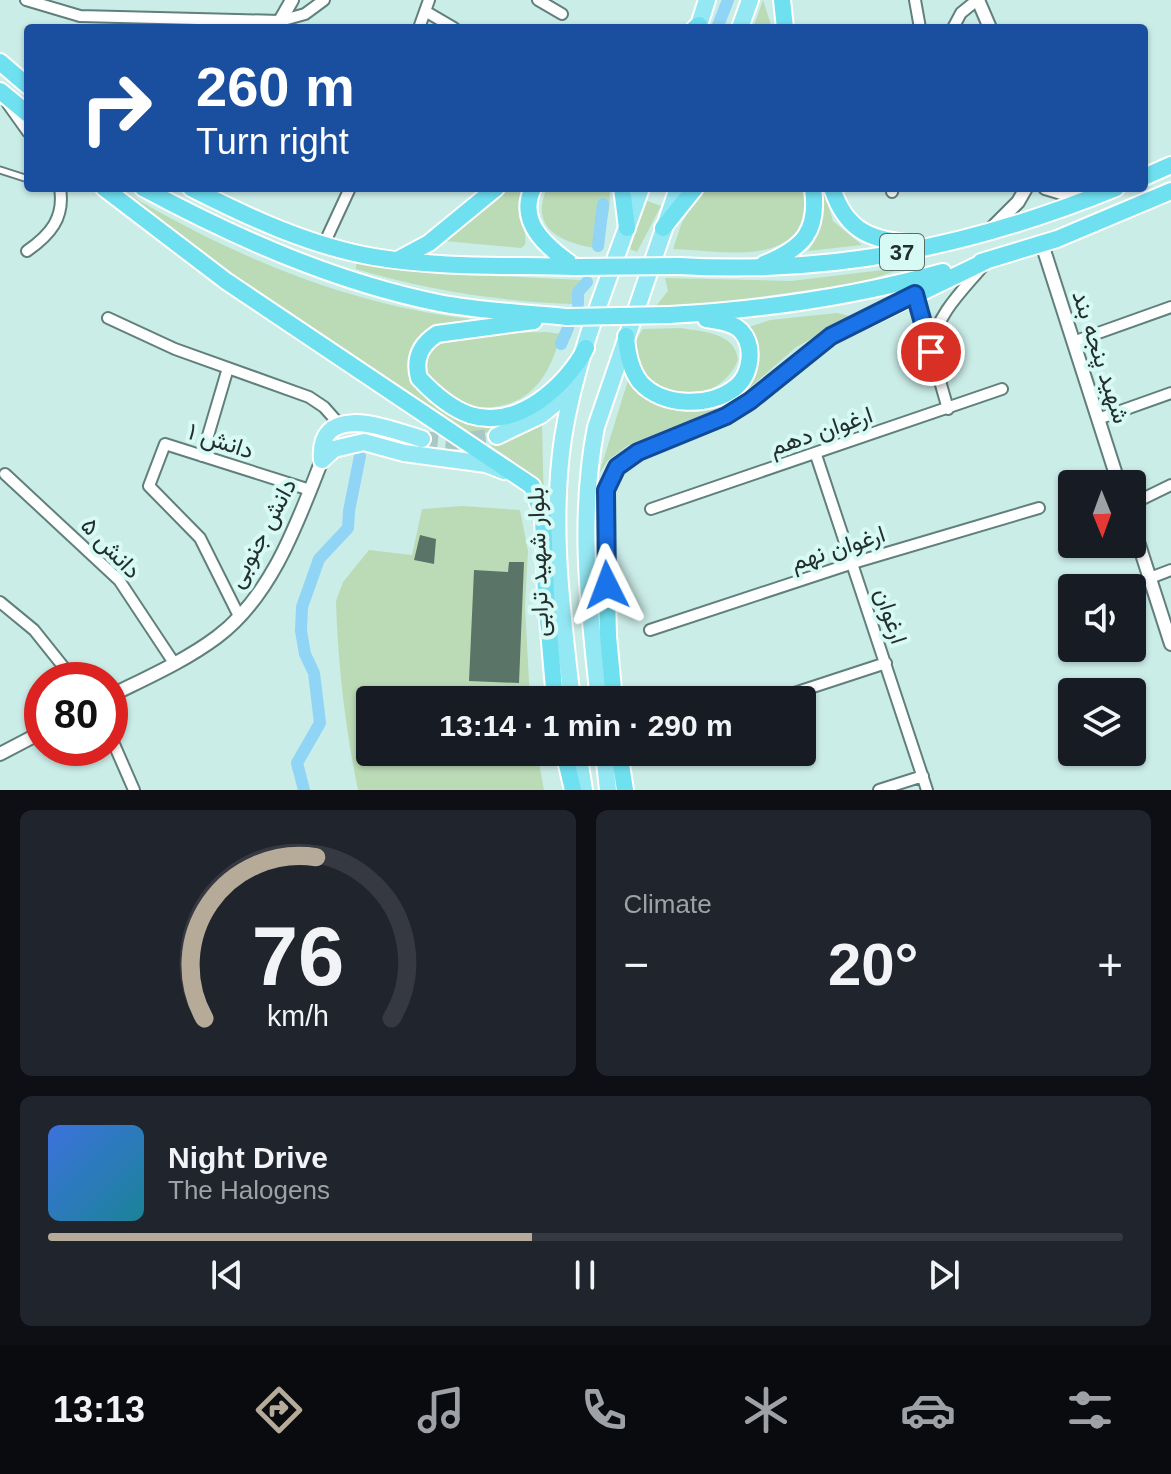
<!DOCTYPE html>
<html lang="en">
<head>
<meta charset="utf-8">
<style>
	body { margin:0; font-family:Arial,Vazirmatn,sans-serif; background:#20242c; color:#f1f3f6; height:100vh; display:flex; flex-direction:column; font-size:30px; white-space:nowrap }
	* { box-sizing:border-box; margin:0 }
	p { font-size:26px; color:#9ea1a6 }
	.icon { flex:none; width:44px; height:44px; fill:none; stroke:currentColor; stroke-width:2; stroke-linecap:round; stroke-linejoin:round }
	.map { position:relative; height:790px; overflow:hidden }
	.side { display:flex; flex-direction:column; gap:20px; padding:20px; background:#0d0f14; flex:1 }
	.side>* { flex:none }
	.banner { position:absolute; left:24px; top:24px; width:1124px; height:168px; border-radius:8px; box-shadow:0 2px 6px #0004; background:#1a4fa0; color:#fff; overflow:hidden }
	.needle { width:52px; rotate:179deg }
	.controls { position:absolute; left:1058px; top:470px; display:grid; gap:16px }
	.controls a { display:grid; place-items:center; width:88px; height:88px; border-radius:8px; background:#171b24; box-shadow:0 2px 6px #0004; font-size:40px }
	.speed { position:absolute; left:24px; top:662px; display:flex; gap:16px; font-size:40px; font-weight:700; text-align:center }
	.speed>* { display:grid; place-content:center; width:104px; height:104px; border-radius:50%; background:#171b24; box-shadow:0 2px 6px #0004; line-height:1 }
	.speed .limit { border:12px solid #d22; background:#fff; color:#111 }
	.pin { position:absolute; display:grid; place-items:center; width:68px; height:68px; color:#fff; margin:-34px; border:4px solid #fff; border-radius:50%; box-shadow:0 2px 8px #0007 }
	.me { position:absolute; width:88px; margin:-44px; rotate:357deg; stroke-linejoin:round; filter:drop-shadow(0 0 6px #0008) }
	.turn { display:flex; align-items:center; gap:28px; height:168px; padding:0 40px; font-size:36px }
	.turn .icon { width:104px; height:104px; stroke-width:2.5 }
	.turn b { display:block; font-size:56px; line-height:68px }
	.big { font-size:60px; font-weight:600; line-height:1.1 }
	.side .card { flex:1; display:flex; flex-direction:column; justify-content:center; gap:12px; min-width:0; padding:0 28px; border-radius:12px; background:#20242c }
	.side .dial { align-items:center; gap:0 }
	.dial svg { height:208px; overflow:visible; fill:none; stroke:#363941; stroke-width:7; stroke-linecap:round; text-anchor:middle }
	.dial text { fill:#f1f3f6; stroke:none }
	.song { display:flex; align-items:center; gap:24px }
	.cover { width:96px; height:96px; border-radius:12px; background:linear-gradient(135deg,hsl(220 70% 55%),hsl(190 70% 35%)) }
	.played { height:8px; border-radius:4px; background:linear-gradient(90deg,#b6aa98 45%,#363941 45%) }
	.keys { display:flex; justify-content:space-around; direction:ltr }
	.heat { display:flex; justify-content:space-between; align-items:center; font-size:44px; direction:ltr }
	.side .tiles { flex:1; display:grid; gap:20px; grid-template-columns:1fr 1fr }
	.card:last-child { grid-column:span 2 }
	.trip { position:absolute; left:356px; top:686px; width:460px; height:80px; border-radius:8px; background:#171b24; box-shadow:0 2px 6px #0004; font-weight:600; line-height:80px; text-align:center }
	.tab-bar { display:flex; height:128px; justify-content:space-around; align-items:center; background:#090b0e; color:#9ea1a6 }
	.tab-bar .icon { width:56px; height:56px }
	.tab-bar .selected { color:#b6aa98 }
	.tab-bar b { font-size:36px; color:#f1f3f6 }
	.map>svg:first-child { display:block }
</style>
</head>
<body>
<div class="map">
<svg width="1171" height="790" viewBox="0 0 1171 790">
	<rect width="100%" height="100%" fill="#cbede8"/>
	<path fill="#bbdbb7" d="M763,0L772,28H753Z
		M507,188H522C515,208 528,226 525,245L521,248L444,241Z
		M547,188H609C612,210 606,229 594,248C560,242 529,228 547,188Z
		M704,188H801C805,199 805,208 802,219C790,266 712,250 673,249L682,222Z
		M819,188H823L833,221L862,245L808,251C823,231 824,212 819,188Z
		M133,197C237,258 352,306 472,319L435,329L413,343C400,388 442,421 483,425C494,427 504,422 514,425C493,432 480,437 458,430L239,283L131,200Z
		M645,200L661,206L637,252L630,249Z
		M356,260L429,273L582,280L572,291L575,304C502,302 426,290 356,269Z
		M908,267L859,283L681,308L656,306L668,291L665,278L791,281Z
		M837,313L850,316L795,348L731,404L627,446L608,460L599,474L629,377L661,401L746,387C755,366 768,346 749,327L770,320Z
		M681,328C703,332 735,332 738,360C709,428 605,377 643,329Z
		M546,332L562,334C554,355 549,374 533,389C498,424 420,407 424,354C451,331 510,333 546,332Z
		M542,422L544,509C528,472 525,467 490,446L512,440Z
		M462,506L520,510L528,551L525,606L530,700H370V752H537L544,790H358C345,727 338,665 336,601L343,582L369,550L412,555L422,509Z"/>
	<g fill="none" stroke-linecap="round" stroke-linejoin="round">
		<path stroke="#90d4f6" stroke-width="12" d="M717,28L728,0
			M598,246L603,204
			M578,304V292L587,282
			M561,344L568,328
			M304,790L297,763L320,723L314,673L305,654L301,631L302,607L319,559L348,528L349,511L360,456"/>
	</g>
	<path fill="#5b7468" d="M420,535L436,539L434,564L414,560Z
		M509,562H524L519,683L469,681L474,570L508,572Z"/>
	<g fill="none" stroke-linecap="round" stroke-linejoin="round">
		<path stroke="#a9c7c3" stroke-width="16" stroke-dasharray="16 8" stroke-linecap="butt" d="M422,439L451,442L497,436"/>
		<defs>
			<path id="service" d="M0,170L28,179"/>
			<path id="minor" d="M26,0L80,16L280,21L305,14L324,0
				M538,0L562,14
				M915,0L920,28
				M425,11L454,28
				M419,28L429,0
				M953,28L961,13L977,0
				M8,104L28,132
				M892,192L893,188
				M324,244L350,188
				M27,251C50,235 65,218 60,188
				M915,294L948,409
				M108,318L175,349L309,397L324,407L340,425
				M1073,342L1171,307
				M932,346C937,314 963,290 983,266
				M1098,419L1171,393
				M816,455L927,790
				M202,456L228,368
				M5,474L119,580L174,663
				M1132,504L1171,485
				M651,509L1002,389
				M1150,578L1171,570
				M0,602L34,630L74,680
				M239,616L200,538L149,486L165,444L310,490
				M650,630L853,563L1039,508
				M773,700L886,663
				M110,735L134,790
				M879,790L923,776"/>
			<path id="tertiary" d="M978,0L990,28
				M280,21L292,0
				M1045,188L1065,194L1090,195
				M989,231L1018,202L1026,188
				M1042,244L1119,484
				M1132,523L1171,644
				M110,696C146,678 185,661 217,637C272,596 298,521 322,460
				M0,754L42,732"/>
			<path id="primary" d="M698,28L707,0
				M740,28L750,0
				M497,436L541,415L573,389
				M322,460L334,449L364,442L404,453L486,464L504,471
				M322,460C317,399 392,430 422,439
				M572,700C562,613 550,526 563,438C576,353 613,269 641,188
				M599,700C589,608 578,519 596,427L678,188
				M578,752L584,790
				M604,752L608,790"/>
			<path id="trunk" d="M782,0L785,28
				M695,28L699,25
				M0,62L28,86
				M0,91L28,114
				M1144,177L1171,165
				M104,188L226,281L532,486L543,517L546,596L555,700
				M143,188C236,238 335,282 439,303C481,311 525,313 567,317
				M191,188C248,217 310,246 374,257C439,268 509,265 575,267
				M533,188C516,224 549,248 575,267
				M622,188L627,228
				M832,188C847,234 873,240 916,244
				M663,228L695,188
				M401,258L429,243L496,188
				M981,262L1057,239L1171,191
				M764,264C803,248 819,232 813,188
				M679,266C833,275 973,246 1116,188
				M669,315C762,310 852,297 943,272
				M534,321L437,334C420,345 414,359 419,378C433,393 450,408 470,415C518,430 566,386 586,348
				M626,336C627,352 630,369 640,382C662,407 711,408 736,387C751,374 755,346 741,331C732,322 717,321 706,319
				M614,700L608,636L605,513L606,490L617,467L638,452L726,416L750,401L831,336L988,260
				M564,752L573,790
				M619,752L625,790"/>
		</defs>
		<use href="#service" stroke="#61807c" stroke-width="9"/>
		<use href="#minor" stroke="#61807c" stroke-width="14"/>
		<use href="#tertiary" stroke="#61807c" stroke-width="16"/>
		<use href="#primary" stroke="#fff" stroke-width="20"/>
		<use href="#trunk" stroke="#fff" stroke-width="20"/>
		<use href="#service" stroke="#fff" stroke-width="5"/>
		<use href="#minor" stroke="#fff" stroke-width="10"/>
		<use href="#tertiary" stroke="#fff" stroke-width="12"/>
		<use href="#primary" stroke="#93e8f4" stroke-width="16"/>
		<use href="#trunk" stroke="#6fe0f0" stroke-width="16"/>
		<defs>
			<path id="trunk-bridge" d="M575,267L679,266
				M567,317L669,315"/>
		</defs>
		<use href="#trunk-bridge" stroke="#fff" stroke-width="20" stroke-linecap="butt"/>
		<use href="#trunk-bridge" stroke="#6fe0f0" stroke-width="16"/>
	</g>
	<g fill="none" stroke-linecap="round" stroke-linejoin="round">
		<defs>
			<path id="route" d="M607,585L606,490L617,467L638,452L726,416L750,401L831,336L915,294L931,352"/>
		</defs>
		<use href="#route" stroke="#114b97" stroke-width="20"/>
		<use href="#route" stroke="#1a73e8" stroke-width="14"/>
	</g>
	<g text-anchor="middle" stroke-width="8" stroke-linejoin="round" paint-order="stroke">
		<rect fill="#d8faf5" stroke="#596c69" stroke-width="2" x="880" y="234" width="44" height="36" rx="6"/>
		<g font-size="22" font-weight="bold" fill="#222f2d">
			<text x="902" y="260">37</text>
		</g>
		<g font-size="24" fill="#222f2d" stroke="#d8faf5">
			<text transform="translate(1101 357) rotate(72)" y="8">شهید پنجه بند</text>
			<text transform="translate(821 431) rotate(-19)" y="8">ارغوان دهم</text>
			<text transform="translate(221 441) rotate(18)" y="8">دانش ۱</text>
			<text transform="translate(262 533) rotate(-62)" y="8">دانش جنوبی</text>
			<text transform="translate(111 548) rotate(46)" y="8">دانش ۵</text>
			<text transform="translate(838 548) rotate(-18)" y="8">ارغوان نهم</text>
			<text transform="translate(538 562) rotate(-92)" y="8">بلوار شهید ترابی</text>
			<text transform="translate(891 616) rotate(72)" y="8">ارغوان</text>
		</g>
	</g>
</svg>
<div class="controls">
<a><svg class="needle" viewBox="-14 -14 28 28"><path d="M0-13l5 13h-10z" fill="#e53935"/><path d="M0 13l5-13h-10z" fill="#9ea1a6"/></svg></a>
<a><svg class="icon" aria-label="sound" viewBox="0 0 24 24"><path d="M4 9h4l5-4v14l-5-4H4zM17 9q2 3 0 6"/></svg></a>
<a><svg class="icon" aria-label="layers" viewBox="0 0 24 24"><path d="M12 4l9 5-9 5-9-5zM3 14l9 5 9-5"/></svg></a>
</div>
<div class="speed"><div class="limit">80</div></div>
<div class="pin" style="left:931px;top:352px;background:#d93025"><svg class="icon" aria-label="arrive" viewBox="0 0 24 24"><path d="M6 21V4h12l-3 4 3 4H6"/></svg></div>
<svg class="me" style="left:607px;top:585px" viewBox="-20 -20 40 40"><path d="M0-17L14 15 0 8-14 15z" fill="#1a73e8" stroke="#fff" stroke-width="4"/></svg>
<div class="trip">13:14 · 1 min · 290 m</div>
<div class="banner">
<div class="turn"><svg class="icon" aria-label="right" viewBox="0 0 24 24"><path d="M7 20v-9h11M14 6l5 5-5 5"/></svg><div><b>260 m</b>Turn right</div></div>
</div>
</div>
<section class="side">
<div class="tiles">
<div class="card dial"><svg viewBox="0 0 100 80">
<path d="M14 69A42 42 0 1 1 86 69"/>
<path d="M14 69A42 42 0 0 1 57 7" stroke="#b6aa98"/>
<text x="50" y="56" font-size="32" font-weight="700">76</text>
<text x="50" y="72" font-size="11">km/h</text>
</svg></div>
<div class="card"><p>Climate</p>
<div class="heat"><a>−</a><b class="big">20°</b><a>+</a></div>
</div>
<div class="card">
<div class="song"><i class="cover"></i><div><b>Night Drive</b><p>The Halogens</p></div></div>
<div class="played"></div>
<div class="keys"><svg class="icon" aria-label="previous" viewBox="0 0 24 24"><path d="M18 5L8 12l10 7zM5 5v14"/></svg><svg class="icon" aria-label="pause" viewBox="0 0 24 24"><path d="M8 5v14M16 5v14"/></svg><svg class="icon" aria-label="next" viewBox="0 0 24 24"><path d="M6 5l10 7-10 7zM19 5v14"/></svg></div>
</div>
</div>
</section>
<nav class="tab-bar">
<b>13:13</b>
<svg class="icon selected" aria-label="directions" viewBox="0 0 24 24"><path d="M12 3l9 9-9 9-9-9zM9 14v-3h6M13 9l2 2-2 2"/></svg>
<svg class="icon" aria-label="music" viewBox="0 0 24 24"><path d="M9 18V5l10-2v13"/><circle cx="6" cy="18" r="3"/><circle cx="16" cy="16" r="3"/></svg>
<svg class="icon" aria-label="phone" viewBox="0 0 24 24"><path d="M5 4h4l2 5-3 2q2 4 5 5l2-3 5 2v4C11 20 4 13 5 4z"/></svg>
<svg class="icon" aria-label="climate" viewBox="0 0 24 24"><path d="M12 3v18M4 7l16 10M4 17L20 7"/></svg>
<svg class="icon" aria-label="car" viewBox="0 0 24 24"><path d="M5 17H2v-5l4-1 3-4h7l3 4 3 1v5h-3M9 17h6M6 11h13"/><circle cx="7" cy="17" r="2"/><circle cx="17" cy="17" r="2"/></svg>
<svg class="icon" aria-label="filters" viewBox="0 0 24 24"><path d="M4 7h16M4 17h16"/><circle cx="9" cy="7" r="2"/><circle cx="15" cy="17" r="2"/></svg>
</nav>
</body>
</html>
